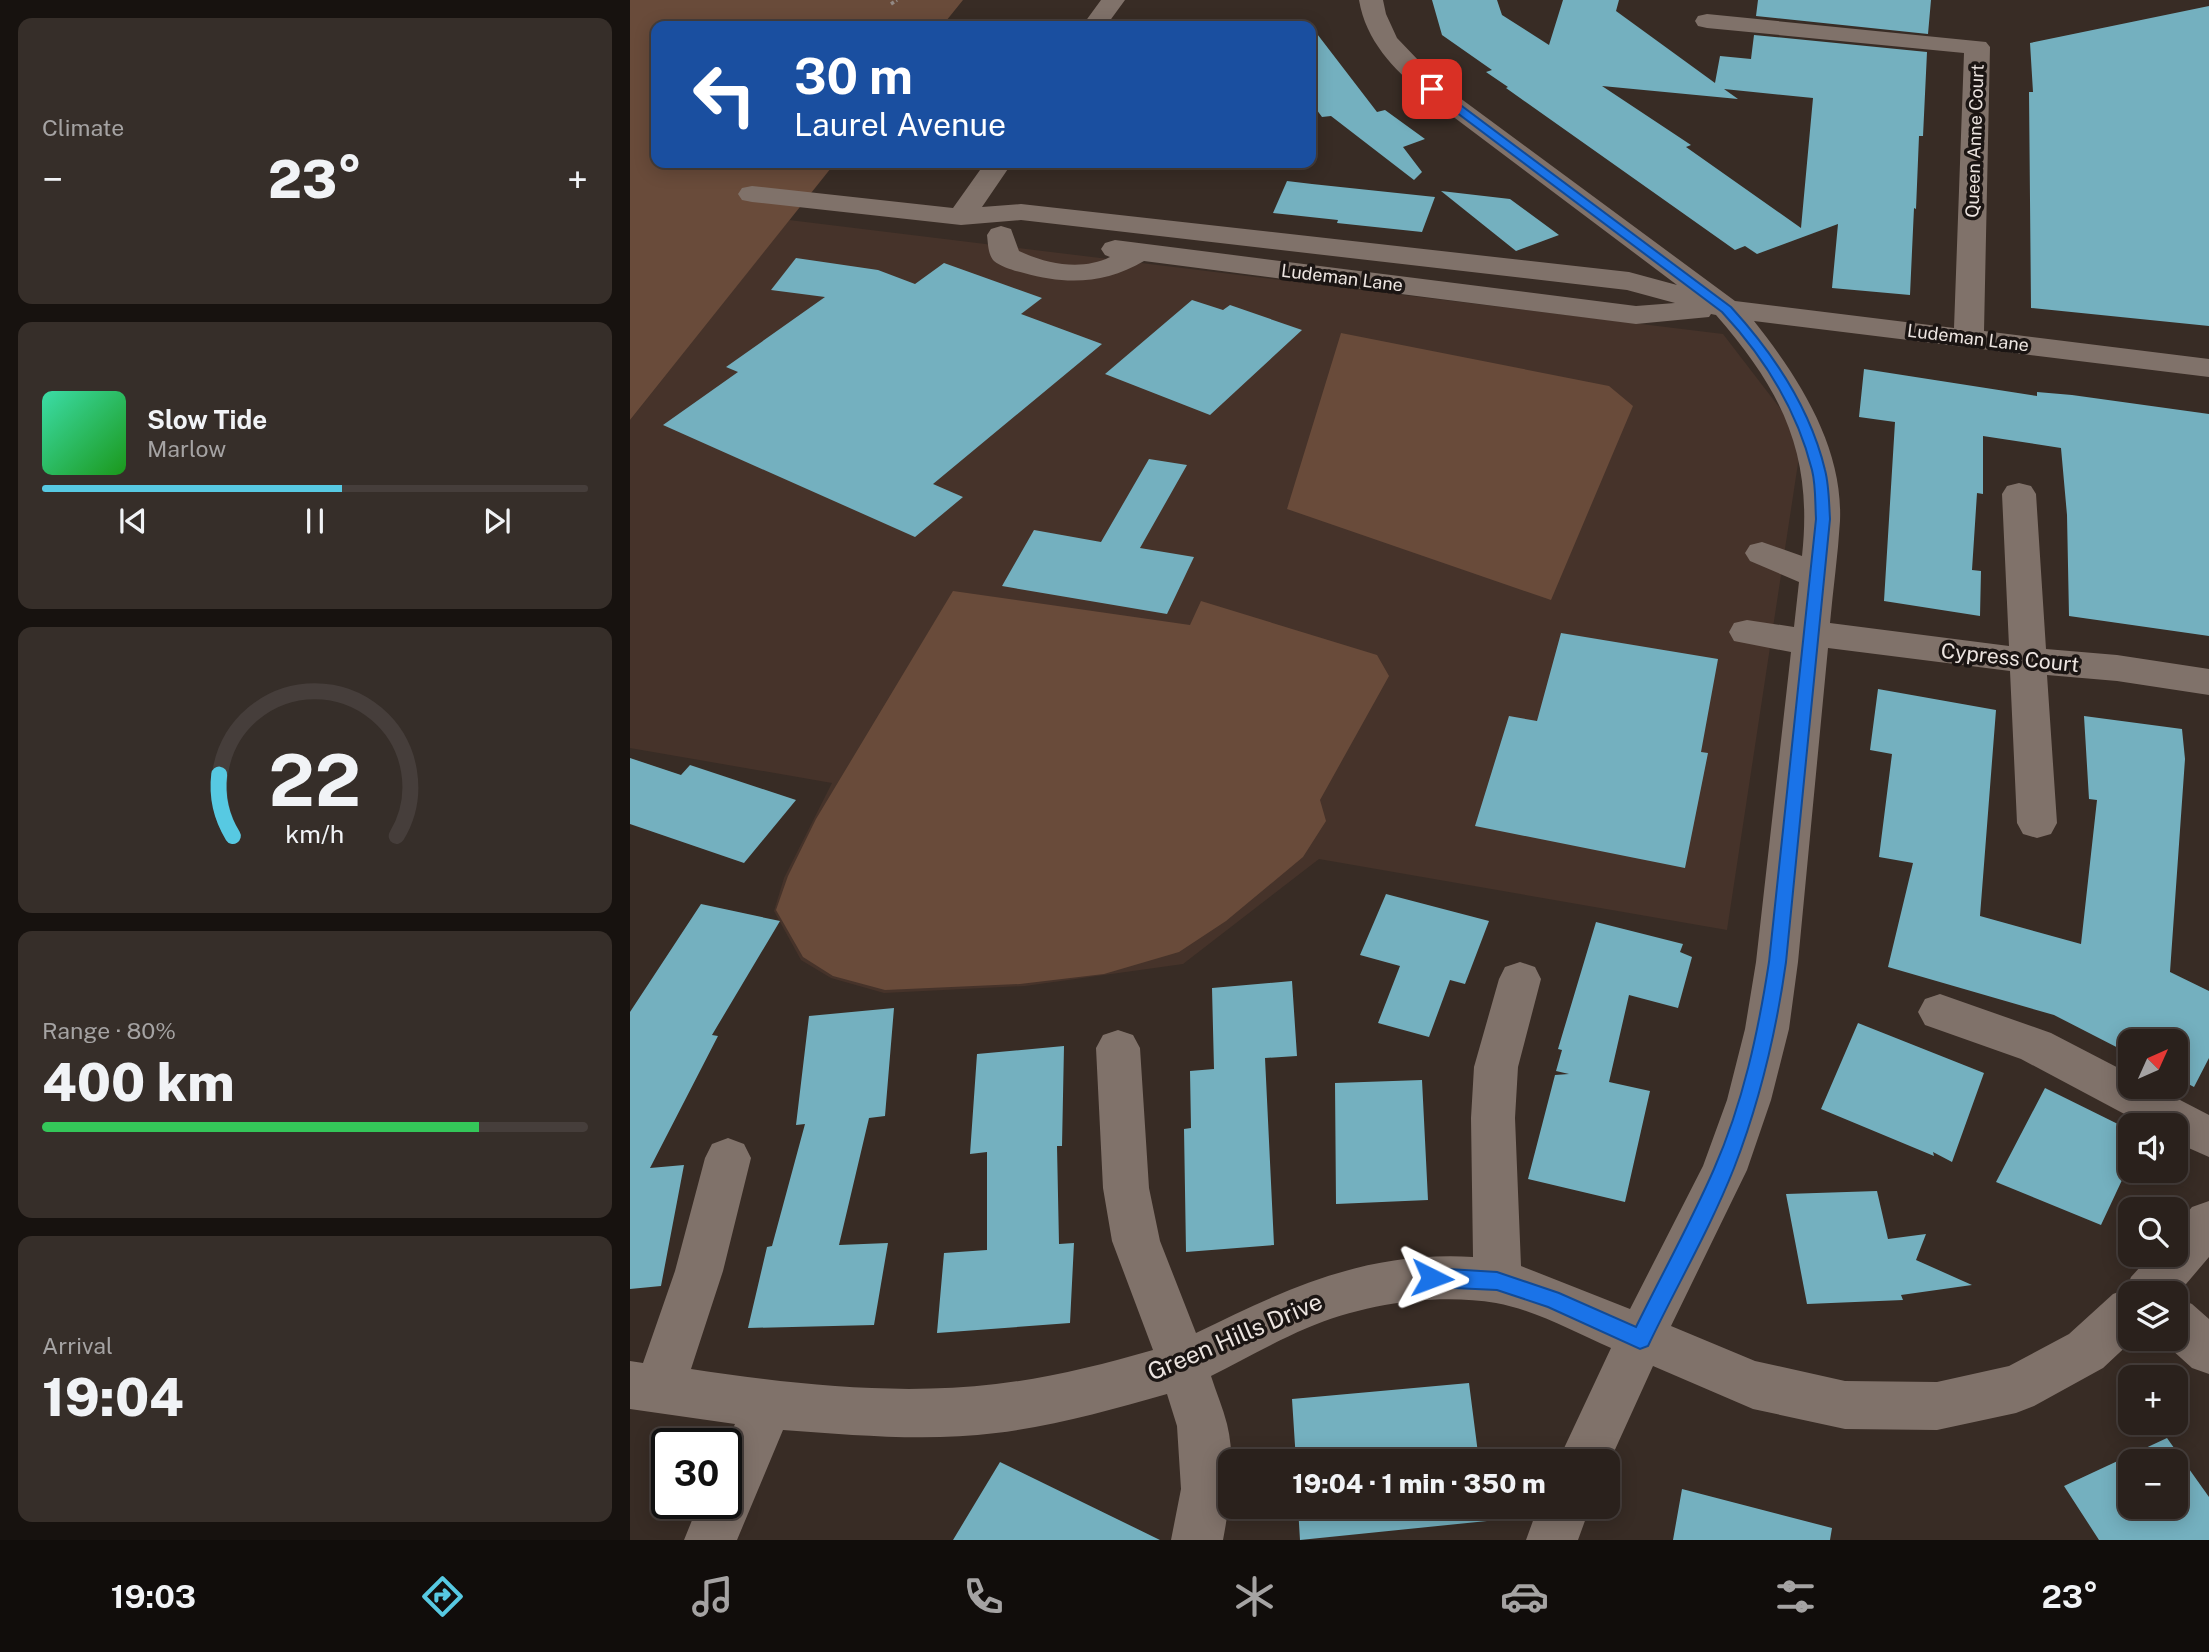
<!DOCTYPE html>
<html lang="en">
<head>
<meta charset="utf-8">
<style>
	body { margin:0; font-family:"Public Sans",sans-serif; background:#362e29; color:#f1f3f6; height:100vh; display:flex; flex-direction:column; font-size:26px; white-space:nowrap }
	* { box-sizing:border-box; margin:0 }
	p { font-size:23px; color:#a5a3a3 }
	.icon { flex:none; width:38px; height:38px; fill:none; stroke:currentColor; stroke-width:2; stroke-linecap:round; stroke-linejoin:round }
	.map { position:relative; flex:1; overflow:hidden }
	.details { display:flex; flex-direction:column; gap:18px; padding:18px; background:#17120f; width:630px }
	.details>* { flex:none }
	.hud { position:absolute; left:21px; top:21px; width:665px; height:147px; border-radius:14px; box-shadow:0 4px 18px #0003,0 0 0 2px #463e3b; background:#1a4fa0; color:#fff; overflow:hidden }
	.needle { width:46px; rotate:45deg }
	.tools { position:absolute; left:1488px; top:1029px; display:grid; gap:14px }
	.tools a { display:grid; place-items:center; width:70px; height:70px; border-radius:14px; background:#2a211c; box-shadow:0 4px 18px #0003,0 0 0 2px #463e3b; font-size:35px }
	.speed { position:absolute; left:21px; top:1428px; display:flex; gap:14px; font-size:35px; font-weight:700; text-align:center }
	.speed>* { display:grid; place-content:center; width:91px; height:91px; border-radius:50%; background:#2a211c; box-shadow:0 4px 18px #0003,0 0 0 2px #463e3b; line-height:1 }
	.speed .limit { border:4px solid #111; border-radius:10px; background:#fff; color:#111 }
	.pin { position:absolute; display:grid; place-items:center; width:60px; height:60px; color:#fff; margin:-30px; border-radius:14px; box-shadow:0 4px 10px #0006 }
	.me { position:absolute; width:77px; margin:-38px; rotate:93deg; stroke-linejoin:round; filter:drop-shadow(0 0 5px #0008) }
	.turn { display:flex; align-items:center; gap:24px; height:147px; padding:0 28px; font-size:32px }
	.turn .icon { width:91px; height:91px; stroke-width:2.5 }
	.turn b { display:block; font-size:49px; line-height:60px }
	.big { font-size:52px; font-weight:800; line-height:1.1 }
	.details .tile { flex:1; display:flex; flex-direction:column; justify-content:center; gap:10px; min-width:0; padding:0 24px; border-radius:14px; background:#362e29 }
	.details .dial { align-items:center; gap:0 }
	.dial svg { height:182px; overflow:visible; fill:none; stroke:#463e3b; stroke-width:7; stroke-linecap:round; text-anchor:middle }
	.dial text { fill:#f1f3f6; stroke:none }
	.song { display:flex; align-items:center; gap:21px }
	.cover { width:84px; height:84px; border-radius:10px; background:linear-gradient(135deg,hsl(160 70% 55%),hsl(120 70% 35%)) }
	.played { height:7px; border-radius:4px; background:linear-gradient(90deg,#57c9e2 55%,#463e3b 55%) }
	.keys { display:flex; justify-content:space-around; direction:ltr }
	.heat { display:flex; justify-content:space-between; align-items:center; font-size:38px; direction:ltr }
	.charge { height:10px; border-radius:5px; background:linear-gradient(90deg,#34c759 80%,#463e3b 0) }
	.trip { position:absolute; left:588px; top:1449px; width:402px; height:70px; border-radius:14px; background:#2a211c; box-shadow:0 4px 18px #0003,0 0 0 2px #463e3b; font-weight:800; line-height:70px; text-align:center }
	.tab-bar { display:flex; height:112px; justify-content:space-around; align-items:center; background:#110d0b; color:#a5a3a3 }
	.tab-bar .icon { width:49px; height:49px }
	.tab-bar .active { color:#57c9e2 }
	.tab-bar b { font-size:32px; color:#f1f3f6 }
	main { display:flex; flex:1; min-height:0 }
	.map>svg:first-child { display:block }
</style>
</head>
<body>
<main>
<section class="details">
<div class="tile"><p>Climate</p>
<div class="heat"><a>−</a><b class="big">23°</b><a>+</a></div>
</div>
<div class="tile">
<div class="song"><i class="cover"></i><div><b>Slow Tide</b><p>Marlow</p></div></div>
<div class="played"></div>
<div class="keys"><svg class="icon" aria-label="previous" viewBox="0 0 24 24"><path d="M18 5L8 12l10 7zM5 5v14"/></svg><svg class="icon" aria-label="pause" viewBox="0 0 24 24"><path d="M8 5v14M16 5v14"/></svg><svg class="icon" aria-label="next" viewBox="0 0 24 24"><path d="M6 5l10 7-10 7zM19 5v14"/></svg></div>
</div>
<div class="tile dial"><svg viewBox="0 0 100 80">
<path d="M14 69A42 42 0 1 1 86 69"/>
<path d="M14 69A42 42 0 0 1 8 42" stroke="#57c9e2"/>
<text x="50" y="56" font-size="32" font-weight="700">22</text>
<text x="50" y="72" font-size="11">km/h</text>
</svg></div>
<div class="tile"><p>Range · 80%</p><b class="big">400 km</b><div class="charge"></div></div>
<div class="tile"><p>Arrival</p><b class="big">19:04</b></div>
</section>
<div class="map">
<svg width="1579" height="1540" viewBox="0 0 1579 1540">
	<rect width="100%" height="100%" fill="#382c25"/>
	<path fill="#46332a" d="M159,220L1093,334L1172,437L1097,930L689,859L553,964L395,986L254,993L201,978L171,960L144,911L154,878L202,783L0,748V420Z"/>
	<path fill="#694b3a" d="M0,0H333L312,26H26V163H205L0,420Z
		M711,333L979,386L1003,406L921,600L657,509Z
		M323,591L560,625L571,601L747,655L759,676L690,800L696,821L673,857L596,921L549,952L474,974L390,984L255,990L203,976L173,957L146,910L158,876L186,819Z"/>
	<path fill="#74b0bf" fill-rule="evenodd" d="M802,0H867L872,15L919,45L933,0H989L986,11L1085,83L1090,56L1121,59L1124,35L1297,52L1293,136H1289L1286,209L1284,208L1280,295L1202,288L1208,224L1127,254L1115,246L1105,250L876,88L878,87L856,72L862,70L812,35ZM972,86L1108,99L1094,89L1183,98L1171,228L1056,147L1061,145Z
		M1128,0H1301L1298,34L1126,16Z
		M1579,6V326L1401,308L1399,92H1403L1400,43Z
		M681,26L747,112L755,110L795,139L773,147L792,172L784,180L701,116L692,117L681,102Z
		M657,181L682,184L805,197L792,232L707,223L708,220L643,213Z
		M811,191L880,199L929,235L886,251Z
		M166,258L248,270L285,284L314,263L412,298L391,314L472,344L303,484L333,497L285,537L33,425L108,372L96,367L195,297L141,290Z
		M562,300L593,310L600,305L672,330L580,415L475,374Z
		M1234,369L1407,396V392L1442,395L1579,414V636L1439,616L1437,515L1431,448L1353,436V494L1347,493L1342,570L1351,571L1350,616L1254,601L1265,422L1229,417Z
		M519,459L557,465L510,548L564,557L537,614L372,586L404,530L471,542Z
		M931,633L1088,659L1071,752L1078,753L1055,868L845,826L879,716L907,721Z
		M1248,689L1366,710L1350,916L1451,944L1467,800L1459,799L1454,716L1552,729L1555,759L1540,972L1579,991V1058L1564,1087L1545,1077V1041H1500V1054L1424,1015L1258,967L1283,863L1249,857L1262,754L1240,750Z
		M0,758L51,775L60,765L166,800L114,863L0,824Z
		M756,894L859,921L835,984L820,980L799,1037L748,1023L770,966L730,955Z
		M71,904L150,921L82,1035L88,1036L20,1168L54,1165L31,1286L0,1289V1012Z
		M966,922L1053,944L1050,952L1062,957L1048,1008L999,995L979,1082L1020,1091L995,1202L898,1179L925,1075L939,1074L926,1071L932,1050L928,1049Z
		M662,981L667,1056L635,1058L644,1245L556,1252L554,1129L561,1128L560,1071L584,1069L582,988Z
		M264,1008L255,1116L239,1118L209,1245L258,1243L244,1325L118,1328L137,1247L142,1246L175,1124L166,1125L179,1016Z
		M1228,1023L1354,1073L1322,1162L1303,1152L1304,1156L1191,1109Z
		M434,1046L432,1146H427L429,1244L444,1243L440,1323L307,1333L314,1253L357,1250V1152L340,1154L347,1054Z
		M792,1080L798,1200L706,1204L705,1083Z
		M1415,1088L1500,1130V1163L1471,1225L1366,1182Z
		M1247,1191L1258,1239L1296,1234L1286,1260L1342,1285L1271,1295L1273,1300L1177,1304L1156,1194Z
		M839,1383L849,1461H666L662,1399Z
		M1537,1438L1579,1497V1540H1469L1434,1486ZM1500,1461H1545V1507H1500Z
		M370,1462L530,1540H323Z
		M1052,1489L1202,1528L1200,1540H1043Z
		M668,1507H855L857,1521L670,1540Z"/>
	<g fill="none" stroke-linecap="round" stroke-linejoin="round">
		<path stroke="#928883" stroke-width="3.5" stroke-dasharray="3.5 2.5" stroke-linecap="butt" d="M261,4L267,0"/>
		<path fill="#80726a" fill-rule="evenodd" d="M471,0H495L476,26H452Z
			M729,0H753L756,14L767,38L811,84L1105,301L1324,328L1334,53L1077,28L1068,26L1065,21L1068,16L1077,14L1356,42L1360,47L1354,331L1579,359V377L1124,321C1169,378 1213,446 1210,521C1208,555 1203,589 1200,623L1379,646L1372,494L1377,486L1389,483L1401,486L1406,494L1416,649L1487,655L1579,669V695L1487,681L1417,675L1427,823L1421,834L1407,838L1393,834L1387,823L1380,671L1198,648L1168,962L1159,1029L1141,1100L1117,1170L1041,1326L1125,1361L1215,1381L1307,1382L1379,1366L1439,1334L1483,1294L1496,1289L1501,1277L1521,1255H1545V1227L1562,1207L1579,1201V1257L1545,1297V1293H1500V1339H1504L1473,1368L1404,1406L1386,1413L1307,1430L1215,1429L1123,1409L1023,1366L978,1465V1461H928L981,1348C944,1332 905,1310 866,1303C805,1293 734,1304 677,1328C644,1342 613,1360 581,1376C586,1392 593,1408 597,1424C606,1461 600,1503 593,1540H541L551,1489L547,1426L537,1394C481,1410 424,1426 366,1433C296,1442 224,1435 153,1430L107,1540H54L69,1503H96V1444L105,1424L0,1409V1361L13,1363L45,1271L75,1158L82,1144L98,1138L114,1144L121,1158L93,1271L61,1369C160,1384 265,1396 366,1384C419,1378 471,1365 523,1350L482,1241L473,1188L466,1048L473,1035L488,1030L503,1035L510,1048L519,1188L530,1241L566,1333C658,1288 736,1251 843,1257L841,1118L844,1067L869,979L875,967L890,962L905,967L911,979L888,1067L885,1118L891,1266L1000,1309L1073,1166L1097,1100L1115,1029L1126,962L1161,652L1104,641L1099,632L1104,623L1117,620L1164,627L1169,582L1120,561L1115,553L1120,545L1132,542L1172,556C1183,454 1153,392 1086,315L1081,314L1079,317L1006,324L514,261C475,284 436,285 394,273C385,271 371,267 364,261C358,255 358,243 357,235L361,229L371,226L381,229L389,251C416,264 452,271 480,257L475,255L471,249L475,243L485,240L1006,306L1045,303L997,290L391,220L331,225L122,202L112,200L108,194L112,188L122,186L323,208L355,163H382L352,207L391,204L999,272L1047,285L793,94C763,68 736,41 729,0Z
			M1310,994L1421,1033L1500,1074V1087H1525L1579,1115V1157L1545,1142V1125H1515L1391,1059L1295,1025L1288,1012L1295,999Z
			M1545,1297L1562,1304L1579,1319V1374L1562,1368L1530,1339H1545Z
			M908,1507H960L948,1540H896Z"/>
	</g>
	<path fill="#1a73e8" stroke="#114b97" stroke-width="2" d="M798,86H805L1101,307C1144,354 1180,407 1195,470C1199,485 1199,503 1200,519L1156,962C1146,1033 1130,1101 1104,1168C1080,1229 1046,1287 1018,1346L1010,1349L918,1307L867,1290L802,1287L795,1284L792,1278L795,1271L802,1268L867,1272L929,1293L1006,1327C1032,1274 1061,1222 1084,1169C1113,1103 1128,1033 1139,962L1186,519C1185,503 1186,486 1182,470C1167,410 1134,357 1092,312L798,91Z"/>
	<g text-anchor="middle" stroke-width="7" stroke-linejoin="round" paint-order="stroke">
		<g font-size="18" fill="#ece4e0" stroke="#1b1513">
			<text transform="translate(1345 141) rotate(-88)" y="6">Queen Anne Court</text>
			<text transform="translate(712 278) rotate(7)" y="6">Ludeman Lane</text>
			<text transform="translate(1338 338) rotate(7)" y="6">Ludeman Lane</text>
		</g>
		<g font-size="21" fill="#ece4e0" stroke="#1b1513">
			<text transform="translate(1380 658) rotate(6)" y="7">Cypress Court</text>
		</g>
		<g font-size="24" fill="#ece4e0" stroke="#1b1513">
			<text transform="translate(605 1337) rotate(-23)" y="8">Green Hills Drive</text>
		</g>
	</g>
</svg>
<div class="tools">
<a><svg class="needle" viewBox="-14 -14 28 28"><path d="M0-13l5 13h-10z" fill="#e53935"/><path d="M0 13l5-13h-10z" fill="#a5a3a3"/></svg></a>
<a><svg class="icon" aria-label="sound" viewBox="0 0 24 24"><path d="M4 9h4l5-4v14l-5-4H4zM17 9q2 3 0 6"/></svg></a>
<a><svg class="icon" aria-label="search" viewBox="0 0 24 24"><circle cx="10" cy="10" r="6"/><path d="M15 15l6 6"/></svg></a>
<a><svg class="icon" aria-label="layers" viewBox="0 0 24 24"><path d="M12 4l9 5-9 5-9-5zM3 14l9 5 9-5"/></svg></a>
<a>+</a>
<a>−</a>
</div>
<div class="speed"><div class="limit">30</div></div>
<div class="pin" style="left:802px;top:89px;background:#d93025"><svg class="icon" aria-label="arrive" viewBox="0 0 24 24"><path d="M6 21V4h12l-3 4 3 4H6"/></svg></div>
<svg class="me" style="left:802px;top:1278px" viewBox="-20 -20 40 40"><path d="M0-17L14 15 0 8-14 15z" fill="#1a73e8" stroke="#fff" stroke-width="4"/></svg>
<div class="trip">19:04 · 1 min · 350 m</div>
<div class="hud">
<div class="turn"><svg class="icon" aria-label="left" viewBox="0 0 24 24"><path d="M17 20v-9H6M10 6l-5 5 5 5"/></svg><div><b>30 m</b>Laurel Avenue</div></div>
</div>
</div>
</main>
<nav class="tab-bar">
<b>19:03</b>
<svg class="icon active" aria-label="directions" viewBox="0 0 24 24"><path d="M12 3l9 9-9 9-9-9zM9 14v-3h6M13 9l2 2-2 2"/></svg>
<svg class="icon" aria-label="music" viewBox="0 0 24 24"><path d="M9 18V5l10-2v13"/><circle cx="6" cy="18" r="3"/><circle cx="16" cy="16" r="3"/></svg>
<svg class="icon" aria-label="phone" viewBox="0 0 24 24"><path d="M5 4h4l2 5-3 2q2 4 5 5l2-3 5 2v4C11 20 4 13 5 4z"/></svg>
<svg class="icon" aria-label="climate" viewBox="0 0 24 24"><path d="M12 3v18M4 7l16 10M4 17L20 7"/></svg>
<svg class="icon" aria-label="car" viewBox="0 0 24 24"><path d="M5 17H2v-5l4-1 3-4h7l3 4 3 1v5h-3M9 17h6M6 11h13"/><circle cx="7" cy="17" r="2"/><circle cx="17" cy="17" r="2"/></svg>
<svg class="icon" aria-label="filters" viewBox="0 0 24 24"><path d="M4 7h16M4 17h16"/><circle cx="9" cy="7" r="2"/><circle cx="15" cy="17" r="2"/></svg>
<b>23°</b>
</nav>
</body>
</html>
